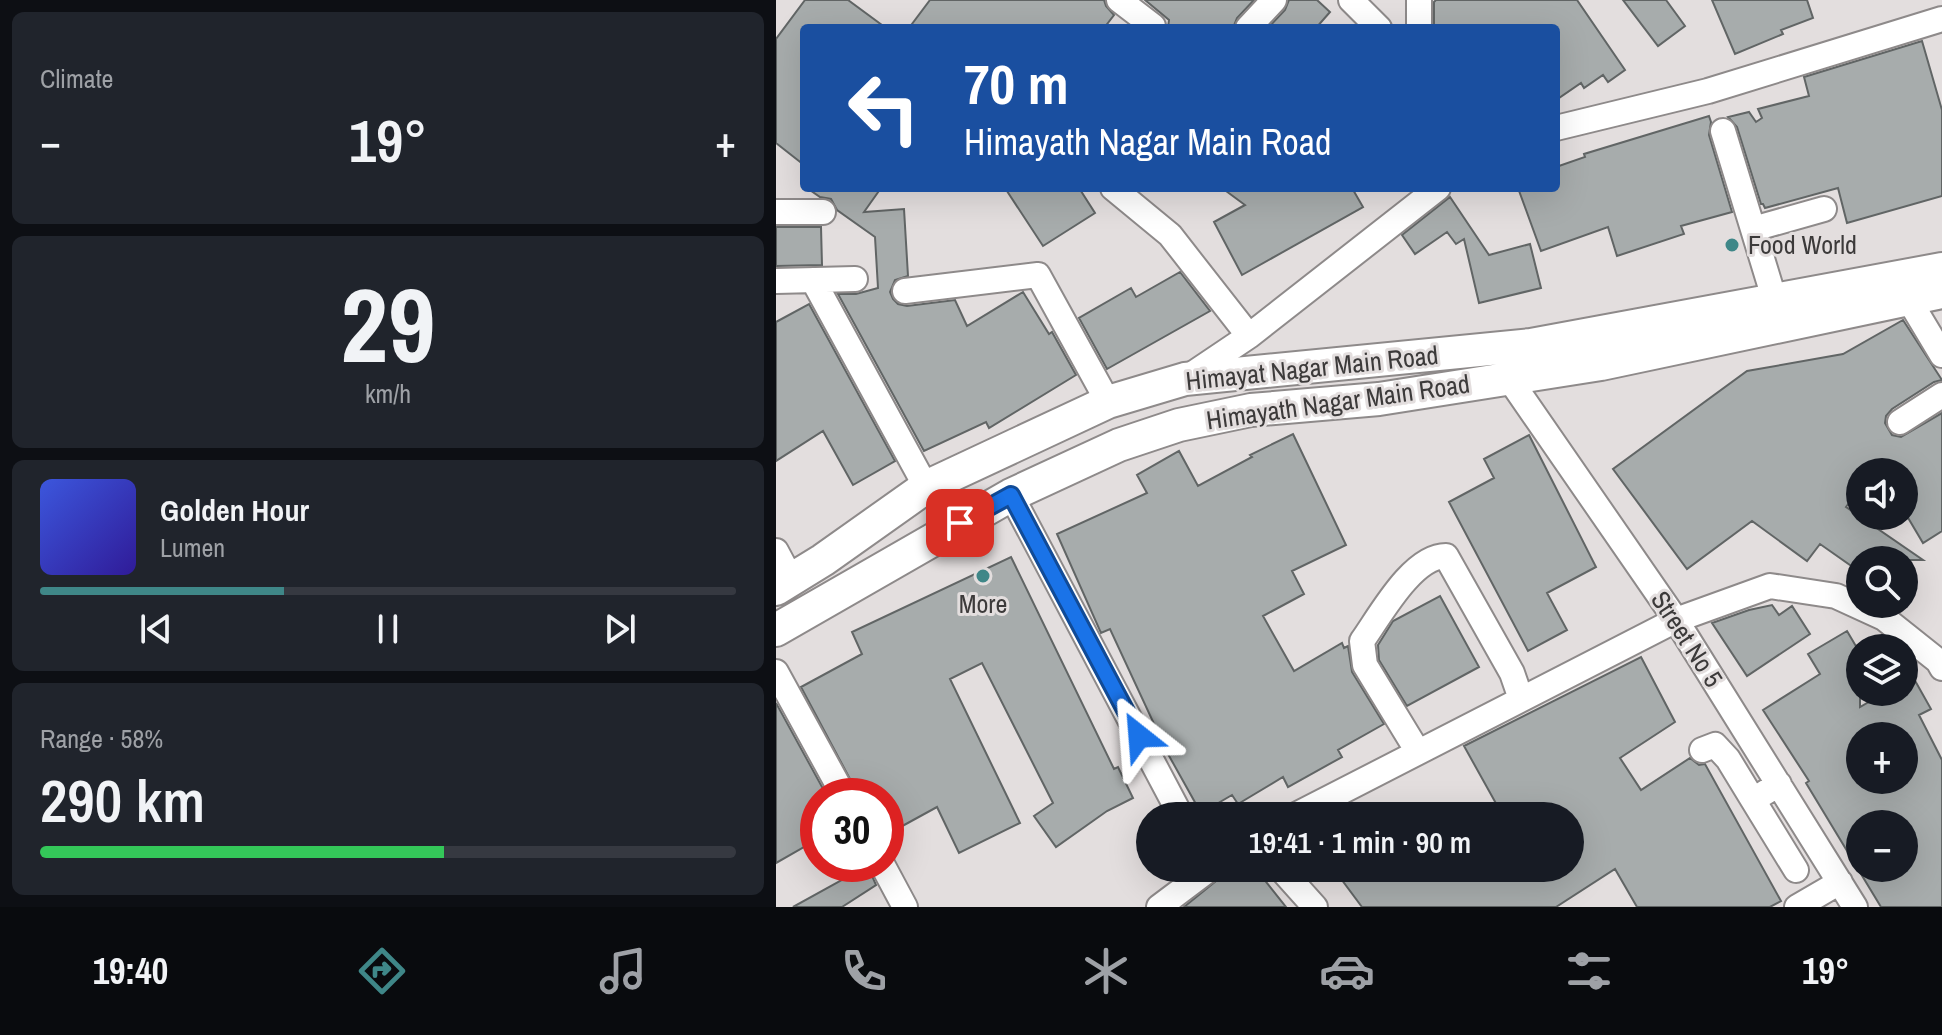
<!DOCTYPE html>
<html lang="en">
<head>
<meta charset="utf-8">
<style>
	body { margin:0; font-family:"Archivo Narrow",sans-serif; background:#20242c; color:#f1f3f6; height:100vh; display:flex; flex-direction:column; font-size:30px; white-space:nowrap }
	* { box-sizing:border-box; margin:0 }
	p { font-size:26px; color:#9ea1a6 }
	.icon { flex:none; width:44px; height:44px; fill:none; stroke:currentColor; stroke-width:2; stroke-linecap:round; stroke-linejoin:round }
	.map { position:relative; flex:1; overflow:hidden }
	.sheet { display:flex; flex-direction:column; gap:12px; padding:12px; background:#0d0f14; width:776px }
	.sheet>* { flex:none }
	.guide { position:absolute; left:24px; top:24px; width:760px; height:168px; border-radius:8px; box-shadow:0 8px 32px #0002; background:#1a4fa0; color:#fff; overflow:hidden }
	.tools { position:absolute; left:1070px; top:458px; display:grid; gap:16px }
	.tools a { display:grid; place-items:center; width:72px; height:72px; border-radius:50%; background:#171b24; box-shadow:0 8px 32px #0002; font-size:40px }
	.speed { position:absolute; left:24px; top:778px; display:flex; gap:16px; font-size:40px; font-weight:700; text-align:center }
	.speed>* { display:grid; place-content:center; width:104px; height:104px; border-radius:50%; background:#171b24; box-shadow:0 8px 32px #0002; line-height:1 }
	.speed .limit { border:12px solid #d22; background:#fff; color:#111 }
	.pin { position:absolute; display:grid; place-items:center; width:68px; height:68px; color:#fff; margin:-34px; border-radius:16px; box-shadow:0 4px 12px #0006 }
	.me { position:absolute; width:88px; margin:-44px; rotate:332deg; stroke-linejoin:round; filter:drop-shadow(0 0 6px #0008) }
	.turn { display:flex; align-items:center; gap:28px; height:168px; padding:0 32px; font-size:36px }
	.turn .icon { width:104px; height:104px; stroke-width:2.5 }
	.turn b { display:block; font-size:56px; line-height:68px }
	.big { font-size:60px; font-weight:600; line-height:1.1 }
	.sheet .widget { flex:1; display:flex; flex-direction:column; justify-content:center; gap:12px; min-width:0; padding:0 28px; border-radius:12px; background:#20242c }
	.sheet .dial { align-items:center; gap:0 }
	.dial b { font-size:104px; line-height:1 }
	.song { display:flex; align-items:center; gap:24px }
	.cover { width:96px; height:96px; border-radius:12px; background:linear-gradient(135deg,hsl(230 70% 55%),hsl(250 70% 35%)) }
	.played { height:8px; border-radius:4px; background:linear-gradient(90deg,#3f8788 35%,#363941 35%) }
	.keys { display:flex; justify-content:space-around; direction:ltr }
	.heat { display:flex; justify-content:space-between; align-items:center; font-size:44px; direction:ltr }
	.charge { height:12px; border-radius:6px; background:linear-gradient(90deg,#34c759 58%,#363941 0) }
	.trip { position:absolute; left:360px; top:802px; width:448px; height:80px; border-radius:40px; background:#171b24; box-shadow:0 8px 32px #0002; font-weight:600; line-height:80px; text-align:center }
	.tabs { display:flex; height:128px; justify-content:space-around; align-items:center; background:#090b0e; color:#9ea1a6 }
	.tabs .icon { width:56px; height:56px }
	.tabs .selected { color:#3f8788 }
	.tabs b { font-size:36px; color:#f1f3f6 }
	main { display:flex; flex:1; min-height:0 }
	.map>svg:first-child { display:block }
</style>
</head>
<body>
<main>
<section class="sheet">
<div class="widget"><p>Climate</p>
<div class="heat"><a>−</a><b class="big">19°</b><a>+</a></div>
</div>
<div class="widget dial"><b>29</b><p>km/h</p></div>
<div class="widget">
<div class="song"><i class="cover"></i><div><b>Golden Hour</b><p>Lumen</p></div></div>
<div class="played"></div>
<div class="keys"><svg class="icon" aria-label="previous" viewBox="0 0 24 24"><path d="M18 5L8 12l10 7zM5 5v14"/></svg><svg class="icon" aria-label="pause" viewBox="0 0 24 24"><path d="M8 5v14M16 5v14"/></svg><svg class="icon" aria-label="next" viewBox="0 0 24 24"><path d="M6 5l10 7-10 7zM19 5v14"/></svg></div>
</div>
<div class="widget"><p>Range · 58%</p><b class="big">290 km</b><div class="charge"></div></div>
</section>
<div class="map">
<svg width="1166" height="907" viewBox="0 0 1166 907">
	<rect width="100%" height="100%" fill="#e3dede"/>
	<path fill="#a7acac" stroke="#616565" stroke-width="2" fill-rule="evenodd" d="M29,0H72L110,28H28V165L0,143V39Z
		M154,0H328L330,6L338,15L328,28H133Z
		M369,0H478L461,18L457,28H392L393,20Z
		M513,0H541L554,12L540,28H492L509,10Z
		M660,0H801L849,70L832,82L827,75L808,88L805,83L780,100V28H658V2Z
		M847,0H890L909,26L882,46Z
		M936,0H1031L1037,18L1005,30L1007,34L959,54Z
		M1146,41L1166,110V196L1071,223L1062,188L989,208L987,204H985L961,127L952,117L973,112L980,122L986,118L982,109L1033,96L1028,77Z
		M933,116L935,122L933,135L956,212L905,226L908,234L841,256L832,227L765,251L742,188H780V167L809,157L808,154Z
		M31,188H105L88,212L128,209L132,276L119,280L114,292L117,299L122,304L131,306L179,300L191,326L247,292L273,334L276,332L300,375L213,428L210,422L148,451L62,294H80L102,288L99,237L61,210L55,199L44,197Z
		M229,188H303L319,213L267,246Z
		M446,188H576L587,207L466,275L438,222L469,205Z
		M674,197L713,255L754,244L765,288L703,303L688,239L680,244L671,232L639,254L626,235Z
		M0,227H45L46,265L0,266Z
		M404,272L434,311L331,369L303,318L355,288L360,297Z
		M33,304L119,461L77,485L47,431L0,461V322Z
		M1127,320L1166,380L1158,382L1116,409L1110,416L1109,423L1116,435L1125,437L1166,413V531L1147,543L1128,511V472H1084V488L1070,507L1147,560H1084V572L1044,544L1031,561L976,521L911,569L837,469L971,371L1067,354Z
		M517,434L570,545L516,571L528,594L487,616L518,671L566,643L568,648L572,646L576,672L608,724L562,750L566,757L512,787L507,777L462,804L456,795L425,813L392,754L334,629L325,633L281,534L371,493L361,475L403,451L422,486L476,457L474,455Z
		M753,435L820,567L771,593L791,630L752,651L673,502L718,478L708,459Z
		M235,557L338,769L342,767L357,798L331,811L280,847L258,816L277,803L206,663L174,679L244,823L183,853L161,807L110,835V796H83L25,687L86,654L76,632Z
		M664,596L703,667L631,706L603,660L602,645L617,621Z
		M996,605L1003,615L1016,606L1034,634L971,676L936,623L973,610Z
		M1071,631L1084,653V707L1110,692H1127L1128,695V661L1155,709L1143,715L1166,760V907H1105L1030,783L1033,781L987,710L1044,674L1032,654ZM1084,736H1128V780H1084ZM1084,824H1128V868H1084Z
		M865,657L899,722L844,758L865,790L914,758L923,765L929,764L1005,901L994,907H861L839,869L780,907H586L557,868H794V816H727L688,746Z
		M0,703L51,796H42V839L0,863Z
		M56,864H91L100,885L66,907H17L66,880Z
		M456,868H479L510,907H408Z"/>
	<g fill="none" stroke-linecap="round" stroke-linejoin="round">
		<defs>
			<path id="minor" d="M343,0L377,26
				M575,0L603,28
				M643,0V28
				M472,28L498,0
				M780,128L932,91L1166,19
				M947,131L998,298
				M337,188L394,235L473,336
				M0,212H47
				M977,229L1048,209
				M37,280L150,487
				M0,281L79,279
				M129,291L262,275L332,402
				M1133,300L1166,355
				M412,377L473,336L662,188
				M732,377L900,620L1079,907
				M1124,422L1166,395
				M235,495L405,816
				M0,551L15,579
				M0,672L68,796
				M926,750L939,745L952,759L977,800
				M642,752L589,665L586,641C604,616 636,556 670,556L736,673L745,699
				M1003,784L977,800L1020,870
				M518,816L900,620L994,586L1060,596L1108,618L1162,661L1166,668
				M106,864L129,907
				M504,868L539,907
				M383,907L435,868
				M1021,907L1064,882"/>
			<path id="major" d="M0,589L47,560L150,487L332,402L409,379L755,345L1166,269
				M0,630L235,495L343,445L403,425L475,410L603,399L825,364L1166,292"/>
		</defs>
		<use href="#minor" stroke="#8e8a8a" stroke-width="28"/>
		<use href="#major" stroke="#8e8a8a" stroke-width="36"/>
		<use href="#minor" stroke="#fff" stroke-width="24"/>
		<use href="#major" stroke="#fff" stroke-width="32"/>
	</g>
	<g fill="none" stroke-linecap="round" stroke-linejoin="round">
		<defs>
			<path id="route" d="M184,523L235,495L363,736"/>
		</defs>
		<use href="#route" stroke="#114b97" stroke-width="20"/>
		<use href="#route" stroke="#1a73e8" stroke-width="14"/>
	</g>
	<g fill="#3f8788" stroke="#e3dede" stroke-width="3">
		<circle cx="956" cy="245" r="8"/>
		<circle cx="207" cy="576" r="8"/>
	</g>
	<g text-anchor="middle" stroke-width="6" stroke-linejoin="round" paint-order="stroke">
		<g font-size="26" fill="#3c3a3a" stroke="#e3dede" text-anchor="start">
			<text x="972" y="254">Food World</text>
			<text x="207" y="613" text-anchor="middle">More</text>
		</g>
		<g font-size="26" fill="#3c3a3a" stroke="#e3dede">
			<text transform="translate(536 368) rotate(-6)" y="9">Himayat Nagar Main Road</text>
			<text transform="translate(562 402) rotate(-8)" y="9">Himayath Nagar Main Road</text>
			<text transform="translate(911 639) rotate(57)" y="9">Street No 5</text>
		</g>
	</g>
</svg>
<div class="tools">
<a><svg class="icon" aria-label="sound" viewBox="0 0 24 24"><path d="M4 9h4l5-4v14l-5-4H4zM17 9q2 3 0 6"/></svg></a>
<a><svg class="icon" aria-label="search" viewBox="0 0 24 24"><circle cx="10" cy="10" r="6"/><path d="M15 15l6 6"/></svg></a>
<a><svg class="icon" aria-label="layers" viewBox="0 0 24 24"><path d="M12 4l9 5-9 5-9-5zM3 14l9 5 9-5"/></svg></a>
<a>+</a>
<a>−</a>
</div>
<div class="speed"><div class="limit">30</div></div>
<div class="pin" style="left:184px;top:523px;background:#d93025"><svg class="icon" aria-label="arrive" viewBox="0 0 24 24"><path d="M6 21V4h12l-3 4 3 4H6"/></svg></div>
<svg class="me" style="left:363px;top:736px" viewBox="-20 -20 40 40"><path d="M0-17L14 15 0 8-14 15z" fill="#1a73e8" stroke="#fff" stroke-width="4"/></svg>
<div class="trip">19:41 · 1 min · 90 m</div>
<div class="guide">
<div class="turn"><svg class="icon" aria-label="left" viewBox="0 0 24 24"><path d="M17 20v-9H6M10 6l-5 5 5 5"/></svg><div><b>70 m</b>Himayath Nagar Main Road</div></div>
</div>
</div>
</main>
<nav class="tabs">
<b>19:40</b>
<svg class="icon selected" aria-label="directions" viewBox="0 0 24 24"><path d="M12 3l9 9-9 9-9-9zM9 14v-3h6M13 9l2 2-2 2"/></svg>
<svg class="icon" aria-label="music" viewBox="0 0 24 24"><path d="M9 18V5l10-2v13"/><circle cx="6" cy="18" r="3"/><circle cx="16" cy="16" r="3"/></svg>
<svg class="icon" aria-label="phone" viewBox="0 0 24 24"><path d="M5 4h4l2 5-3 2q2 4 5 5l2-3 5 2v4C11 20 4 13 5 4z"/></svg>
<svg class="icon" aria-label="climate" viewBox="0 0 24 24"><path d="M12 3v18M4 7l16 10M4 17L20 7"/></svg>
<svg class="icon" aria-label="car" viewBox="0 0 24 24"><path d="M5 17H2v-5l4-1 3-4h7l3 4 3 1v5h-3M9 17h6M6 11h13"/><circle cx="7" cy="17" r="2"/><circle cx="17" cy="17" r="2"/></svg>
<svg class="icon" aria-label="filters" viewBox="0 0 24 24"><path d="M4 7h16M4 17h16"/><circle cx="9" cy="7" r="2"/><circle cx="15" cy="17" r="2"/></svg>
<b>19°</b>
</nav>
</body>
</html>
